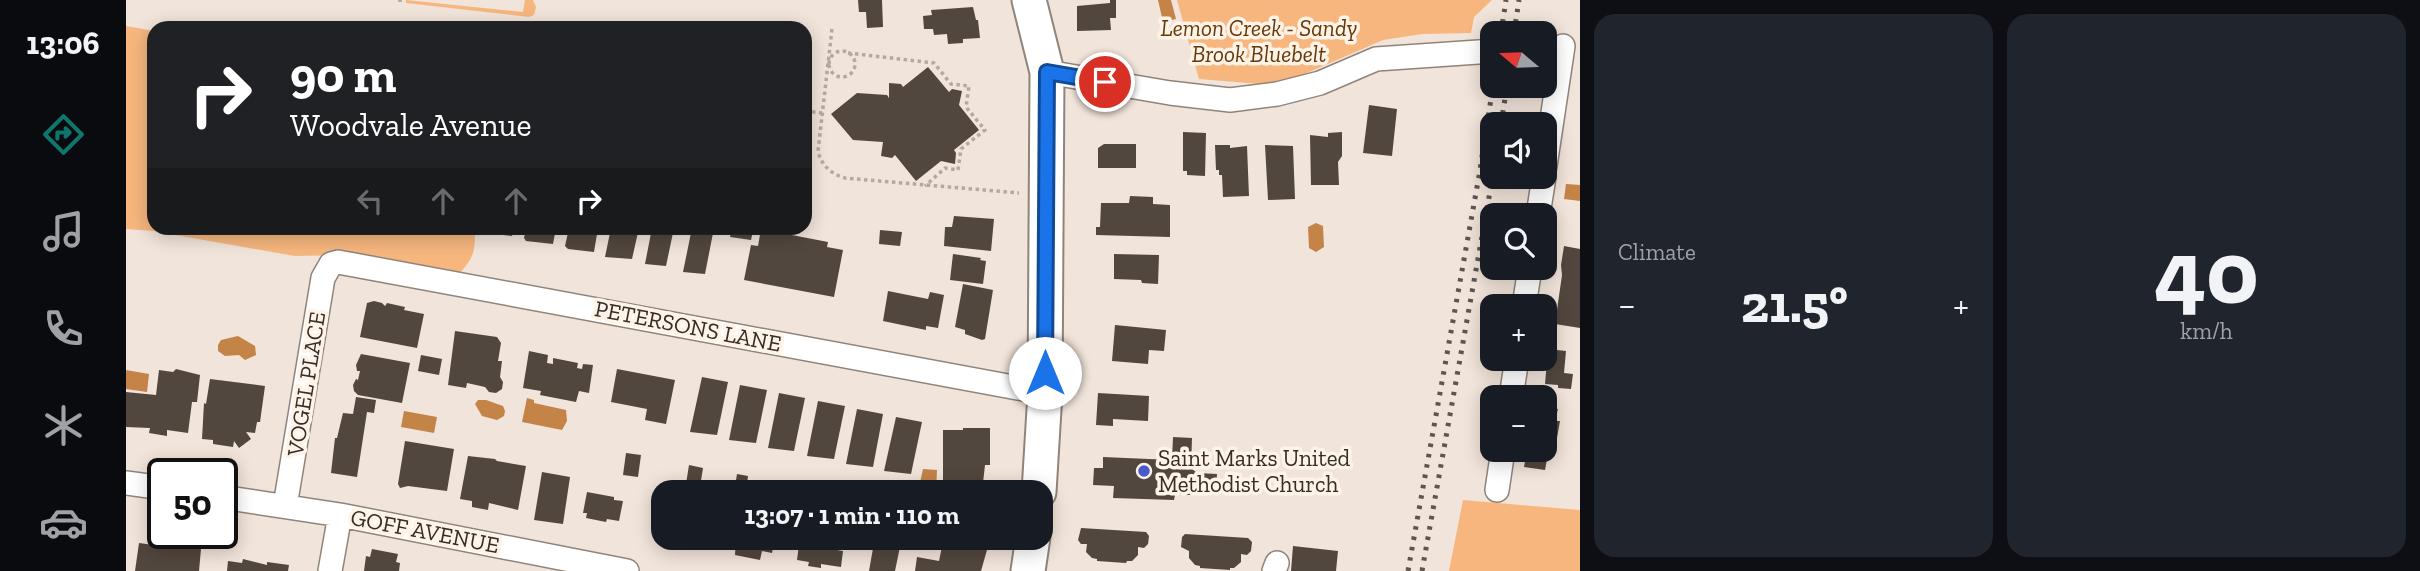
<!DOCTYPE html>
<html lang="en">
<head>
<meta charset="utf-8">
<style>
	body { margin:0; font-family:"Zilla Slab",serif; background:#20242c; color:#f1f3f6; height:100vh; display:flex; flex-direction:column; font-size:26px; white-space:nowrap }
	* { box-sizing:border-box; margin:0 }
	p { font-size:23px; color:#9ea1a6 }
	.icon { flex:none; width:38px; height:38px; fill:none; stroke:currentColor; stroke-width:2; stroke-linecap:round; stroke-linejoin:round }
	.map { position:relative; flex:1; overflow:hidden }
	.sheet { display:flex; flex-direction:column; gap:14px; padding:14px; background:#0d0f14; width:840px }
	.sheet>* { flex:none }
	.guide { position:absolute; left:21px; top:21px; width:665px; height:214px; border-radius:21px; box-shadow:0 4px 18px #0003; background:#202124; color:#fff; overflow:hidden }
	.needle { width:46px; rotate:289deg }
	.tools { position:absolute; left:1354px; top:21px; display:grid; gap:14px }
	.tools a { display:grid; place-items:center; width:77px; height:77px; border-radius:14px; background:#171b24; box-shadow:0 4px 18px #0003; font-size:35px }
	.speed { position:absolute; left:21px; top:458px; display:flex; gap:14px; font-size:35px; font-weight:700; text-align:center }
	.speed>* { display:grid; place-content:center; width:91px; height:91px; border-radius:50%; background:#171b24; box-shadow:0 4px 18px #0003; line-height:1 }
	.speed .limit { border:4px solid #111; border-radius:10px; background:#fff; color:#111 }
	.pin { position:absolute; display:grid; place-items:center; width:60px; height:60px; color:#fff; margin:-30px; border:4px solid #fff; border-radius:50%; box-shadow:0 2px 7px #0007 }
	.me { position:absolute; width:77px; margin:-38px; rotate:0deg; stroke-linejoin:round; filter:drop-shadow(0 0 5px #0008) }
	.turn { display:flex; align-items:center; gap:24px; height:147px; padding:0 28px; font-size:32px }
	.turn .icon { width:91px; height:91px; stroke-width:2.5 }
	.turn b { display:block; font-size:49px; line-height:60px }
	.lanes { display:flex; align-items:center; height:66px; padding:0 28px; background:#0003; justify-content:center; gap:35px; direction:ltr }
	.lanes .off { opacity:.35 }
	.big { font-size:52px; font-weight:700; line-height:1.1 }
	.sheet .tile { flex:1; display:flex; flex-direction:column; justify-content:center; gap:10px; min-width:0; padding:0 24px; border-radius:21px; background:#20242c }
	.sheet .dial { align-items:center; gap:0 }
	.dial b { font-size:91px; line-height:1 }
	.heat { display:flex; justify-content:space-between; align-items:center; font-size:38px; direction:ltr }
	.sheet .tiles { flex:1; display:grid; gap:14px; grid-template-columns:repeat(2,1fr) }
	.trip { position:absolute; left:525px; top:480px; width:402px; height:70px; border-radius:21px; background:#171b24; box-shadow:0 4px 18px #0003; font-weight:700; line-height:70px; text-align:center }
	main { display:flex; flex:1; min-height:0 }
	.tabs { display:flex; flex-direction:column; width:126px; justify-content:space-around; align-items:center; background:#090b0e; color:#9ea1a6 }
	.tabs .icon { width:49px; height:49px }
	.tabs .on { color:#0f766e }
	.tabs b { font-size:32px; color:#f1f3f6 }
	.map>svg:first-child { display:block }
</style>
</head>
<body>
<main>
<nav class="tabs">
<b>13:06</b>
<svg class="icon on" aria-label="directions" viewBox="0 0 24 24"><path d="M12 3l9 9-9 9-9-9zM9 14v-3h6M13 9l2 2-2 2"/></svg>
<svg class="icon" aria-label="music" viewBox="0 0 24 24"><path d="M9 18V5l10-2v13"/><circle cx="6" cy="18" r="3"/><circle cx="16" cy="16" r="3"/></svg>
<svg class="icon" aria-label="phone" viewBox="0 0 24 24"><path d="M5 4h4l2 5-3 2q2 4 5 5l2-3 5 2v4C11 20 4 13 5 4z"/></svg>
<svg class="icon" aria-label="climate" viewBox="0 0 24 24"><path d="M12 3v18M4 7l16 10M4 17L20 7"/></svg>
<svg class="icon" aria-label="car" viewBox="0 0 24 24"><path d="M5 17H2v-5l4-1 3-4h7l3 4 3 1v5h-3M9 17h6M6 11h13"/><circle cx="7" cy="17" r="2"/><circle cx="17" cy="17" r="2"/></svg>
</nav>
<div class="map">
<svg width="1454" height="571" viewBox="0 0 1454 571">
	<rect width="100%" height="100%" fill="#f1e4da"/>
	<path fill="#f6b67e" d="M280,0L397,12L399,0H407L410,7L408,15L403,17L280,3Z
		M1051,0H1366L1348,17L1345,33L1296,34L1257,40L1167,79L1147,85L1073,79Z
		M0,26L28,31V228H349C349,251 349,256 333,274L215,255L169,256L27,231L0,229Z
		M1337,500L1454,510V571H1323Z"/>
	<path fill="#c48347" d="M1032,0H1045L1050,19L1037,22Z
		M1440,184L1454,185V201L1438,199Z
		M1190,223L1197,226L1198,247L1190,252L1183,248L1182,227Z
		M112,336L129,346L130,355L119,360L113,355L99,356L92,351V345L95,340Z
		M0,370L23,374L21,392L0,389Z
		M401,398L408,400V403L440,410L441,421L436,430L396,422Z
		M352,400H360L377,406L379,411L378,416L371,420L356,416L349,404Z
		M278,411L311,417L308,433L275,427Z
		M797,469L811,470L810,492H792Z"/>
	<path fill="#52473e" d="M732,0H756L757,27L741,28L740,12H733Z
		M984,0H990V18H984L985,30L951,31V6L984,3Z
		M847,7L850,20H852L854,38L837,39V43L822,44L821,34L808,35L807,29H798L797,16L806,15L805,10Z
		M802,67L823,92L826,89L836,91L833,105L853,130L828,150L830,153L829,164L815,161L790,181L769,155L766,158L755,156L757,142L727,140L705,114L731,93L761,95L763,98V83L775,84L777,87Z
		M1243,105L1271,109L1266,156L1237,153Z
		M1057,132L1080,133L1079,176L1061,175V171H1057Z
		M1216,132V156L1212,162L1213,185H1185L1184,135L1202,137V133Z
		M978,144H1010V168H972V148Z
		M1089,145H1104V148L1121,146L1123,196L1097,197L1096,175H1093V170H1090Z
		M1139,145L1167,146L1169,199L1142,200Z
		M1004,196L1027,197V204L1044,205V237L970,235V227H974L975,203H1003Z
		M828,216L868,219L865,251L818,246L819,227H826Z
		M357,228H388L386,236L359,233Z
		M400,228H430L427,244L400,241L398,238Z
		M443,228H472L468,252L442,249L439,246Z
		M485,228H513L506,259L479,257Z
		M526,228H548L540,266L519,264Z
		M566,228H588L579,274L557,272Z
		M606,228L627,231L625,240L604,237Z
		M635,229L702,242L701,247L717,250L708,297L618,280L625,245L632,246Z
		M754,230L776,232L774,246L753,244Z
		M1438,246L1454,249V328L1429,324L1436,275L1435,265Z
		M827,254L855,258L854,260L860,261L857,284L824,280Z
		M988,254L1033,255L1032,284L1016,283L1015,280L988,279Z
		M837,284L867,290L859,339L856,340L839,334V330L829,327Z
		M762,291L802,299L804,292L818,295L812,328L800,326V330L757,321Z
		M248,301L256,303L259,306L261,303L279,307L278,310L298,314L291,348L234,337L241,303Z
		M989,325L1040,330L1038,351L1023,350L1022,364L986,361Z
		M329,331L371,337L375,343L372,361H376L374,377L377,382L376,389L370,393L363,392L359,387L341,383L340,388L322,385Z
		M1422,349L1440,351L1438,373L1447,374L1445,389L1432,388V385L1419,384Z
		M403,351L422,355L421,363L427,364V358L452,363L451,368L456,369L457,364L467,365L463,393L453,391L450,402L414,395L415,391L397,388Z
		M235,354L284,363L276,403L232,395L228,391L227,385L230,379L232,380L234,371H231L230,365Z
		M295,355L316,359L313,375L292,371Z
		M50,369L74,375L71,402H66L62,433L41,430V436L23,433L24,428L0,427V392L30,395L33,370L47,372Z
		M491,369L549,380L540,424L519,420L521,409L485,402Z
		M576,377L602,382L591,435L564,432Z
		M84,379L139,386L134,422H131L129,433L120,432L125,439L113,448L108,441L107,447L87,444V440L76,439L78,403L80,404Z
		M614,385L641,390L630,443L603,440Z
		M653,393L679,398L668,451L642,448Z
		M972,393L1023,396L1022,421L987,419V426L970,425Z
		M230,397L250,400L248,413L241,412L231,477L205,473L209,438H211L217,413L227,414Z
		M692,401L719,406L708,459L681,456Z
		M1419,407L1432,409L1429,421H1434L1428,455L1422,454L1419,470L1398,467L1401,450H1419Z
		M731,409L757,414L747,467L720,464Z
		M770,417L796,422L785,474L758,471Z
		M837,428H864V465H859L856,492H817V430H837Z
		M1047,437L1066,438L1065,468L1071,473L1091,474L1090,490L1070,489L1064,495H1049L1048,500L987,498L988,486L967,485L968,468H977V457L1046,460Z
		M279,441L328,449L321,491L282,486L274,488L272,484Z
		M500,453L515,455L512,477L497,475Z
		M342,456L369,459L371,461L400,466L392,510L363,503L362,510L346,507V501L334,499Z
		M563,465L577,468L574,487L560,484Z
		M416,472L444,477L437,524L408,520Z
		M611,474L622,476L620,492H608Z
		M461,492L488,497V500L497,501L493,521L481,519L480,522L460,518L461,513H457Z
		M955,528L1020,532L1023,536L1022,544L1018,548L1012,547V555L1006,561H1001L1000,563L971,561V559L966,558L960,552L961,544H955L952,540Z
		M1059,534L1122,538L1126,542L1125,551L1121,555L1115,554V562L1108,568H1104V570L1074,568V566L1069,565L1063,558V551L1055,547L1056,537Z
		M560,537H586L583,550L558,545Z
		M610,537H649L646,553L636,551L634,560L609,555Z
		M674,537H713L711,550L717,551L715,567L695,564V568L682,566L683,562L671,560Z
		M749,537H776L769,571H743Z
		M818,537H861L860,542L863,543L855,571H789L791,557L813,561Z
		M29,539L41,540V547L75,549L73,571H9L13,543L28,545Z
		M1167,546L1212,551L1210,571H1165Z
		M246,549L272,554L270,562L274,563L273,571H238L240,556L244,557Z
		M117,559L141,565V562L163,565L162,571H101L102,561L116,563Z"/>
	<g fill="none" stroke-linecap="round" stroke-linejoin="round">
		<defs>
			<path id="minor" d="M921,72L1044,93L1104,100L1151,94L1194,83L1250,59L1367,51
				M1419,166L1437,46
				M1412,215L1418,177
				M1398,306L1404,268
				M1385,397L1391,359
				M0,483L37,488
				M1371,490L1377,450
				M96,497L214,515L501,571
				M159,506L197,278L205,264L212,262L919,393
				M204,571L214,515
				M1148,571L1151,563"/>
			<path id="secondary" d="M903,0L921,72L919,393L913,492
				M902,571L907,537"/>
		</defs>
		<use href="#minor" stroke="#90847a" stroke-width="26"/>
		<use href="#secondary" stroke="#90847a" stroke-width="37"/>
		<path stroke="#b4a9a1" stroke-width="3.5" stroke-dasharray="3.5 3.5" stroke-linecap="butt" d="M274,2V0
			M107,26L125,28
			M706,29L692,151C695,165 705,174 719,178L893,193
			M703 64a13 13 0 1 1 26 0a13 13 0 1 1-26 0Z
			M722,53L808,63L825,84L843,86L840,107L859,130L835,149L832,170L819,168L799,186
			M679,111L696,113"/>
		<use href="#minor" stroke="#fff" stroke-width="23"/>
		<use href="#secondary" stroke="#fff" stroke-width="33"/>
		<path stroke="#5c5550" stroke-width="5" stroke-dasharray="3.5 7" stroke-linecap="butt" d="M1375,33L1380,0
			M1388,33L1393,0
			M1375,124L1381,86
			M1282,571L1353,176L1367,86
			M1296,571L1367,175"/>
	</g>
	<g fill="none" stroke-linecap="round" stroke-linejoin="round">
		<defs>
			<path id="route" d="M919,373L921,72L979,82"/>
		</defs>
		<use href="#route" stroke="#114b97" stroke-width="18"/>
		<use href="#route" stroke="#1a73e8" stroke-width="12"/>
	</g>
	<circle fill="#485ace" stroke="#fff2e7" stroke-width="2.5" cx="1018" cy="471" r="7"/>
	<g text-anchor="middle" stroke-width="7" stroke-linejoin="round" paint-order="stroke">
		<g font-size="23" font-style="italic" fill="#653909" stroke="#fff2e7">
			<text x="1133" y="36">Lemon Creek - Sandy<tspan x="1133" dy="26">Brook Bluebelt</tspan></text>
		</g>
		<g font-size="23" fill="#332e2a" stroke="#fff2e7">
			<text transform="translate(562 326) rotate(11)" y="8">PETERSONS LANE</text>
			<text transform="translate(180 384) rotate(-81)" y="8">VOGEL PLACE</text>
			<text transform="translate(299 531) rotate(11)" y="8">GOFF AVENUE</text>
		</g>
		<g font-size="23" fill="#332e2a" stroke="#fff2e7" text-anchor="start">
			<text x="1032" y="466">Saint Marks United<tspan x="1032" dy="26">Methodist Church</tspan></text>
		</g>
	</g>
</svg>
<div class="tools">
<a><svg class="needle" viewBox="-14 -14 28 28"><path d="M0-13l5 13h-10z" fill="#e53935"/><path d="M0 13l5-13h-10z" fill="#9ea1a6"/></svg></a>
<a><svg class="icon" aria-label="sound" viewBox="0 0 24 24"><path d="M4 9h4l5-4v14l-5-4H4zM17 9q2 3 0 6"/></svg></a>
<a><svg class="icon" aria-label="search" viewBox="0 0 24 24"><circle cx="10" cy="10" r="6"/><path d="M15 15l6 6"/></svg></a>
<a>+</a>
<a>−</a>
</div>
<div class="speed"><div class="limit">50</div></div>
<div class="pin" style="left:979px;top:82px;background:#d93025"><svg class="icon" aria-label="arrive" viewBox="0 0 24 24"><path d="M6 21V4h12l-3 4 3 4H6"/></svg></div>
<svg class="me" style="left:919px;top:373px" viewBox="-20 -20 40 40"><circle r="19" fill="#fff"/><path d="M0-13L10 11 0 6-10 11z" fill="#1a73e8"/></svg>
<div class="trip">13:07 · 1 min · 110 m</div>
<div class="guide">
<div class="turn"><svg class="icon" aria-label="right" viewBox="0 0 24 24"><path d="M7 20v-9h11M14 6l5 5-5 5"/></svg><div><b>90 m</b>Woodvale Avenue</div></div>
<div class="lanes"><svg class="icon off" aria-label="left" viewBox="0 0 24 24"><path d="M17 20v-9H6M10 6l-5 5 5 5"/></svg><svg class="icon off" aria-label="ahead" viewBox="0 0 24 24"><path d="M12 20V5M6 11l6-6 6 6"/></svg><svg class="icon off" aria-label="ahead" viewBox="0 0 24 24"><path d="M12 20V5M6 11l6-6 6 6"/></svg><svg class="icon" aria-label="right" viewBox="0 0 24 24"><path d="M7 20v-9h11M14 6l5 5-5 5"/></svg></div>
</div>
</div>
<section class="sheet">
<div class="tiles">
<div class="tile"><p>Climate</p>
<div class="heat"><a>−</a><b class="big">21.5°</b><a>+</a></div>
</div>
<div class="tile dial"><b>40</b><p>km/h</p></div>
</div>
</section>
</main>
</body>
</html>
